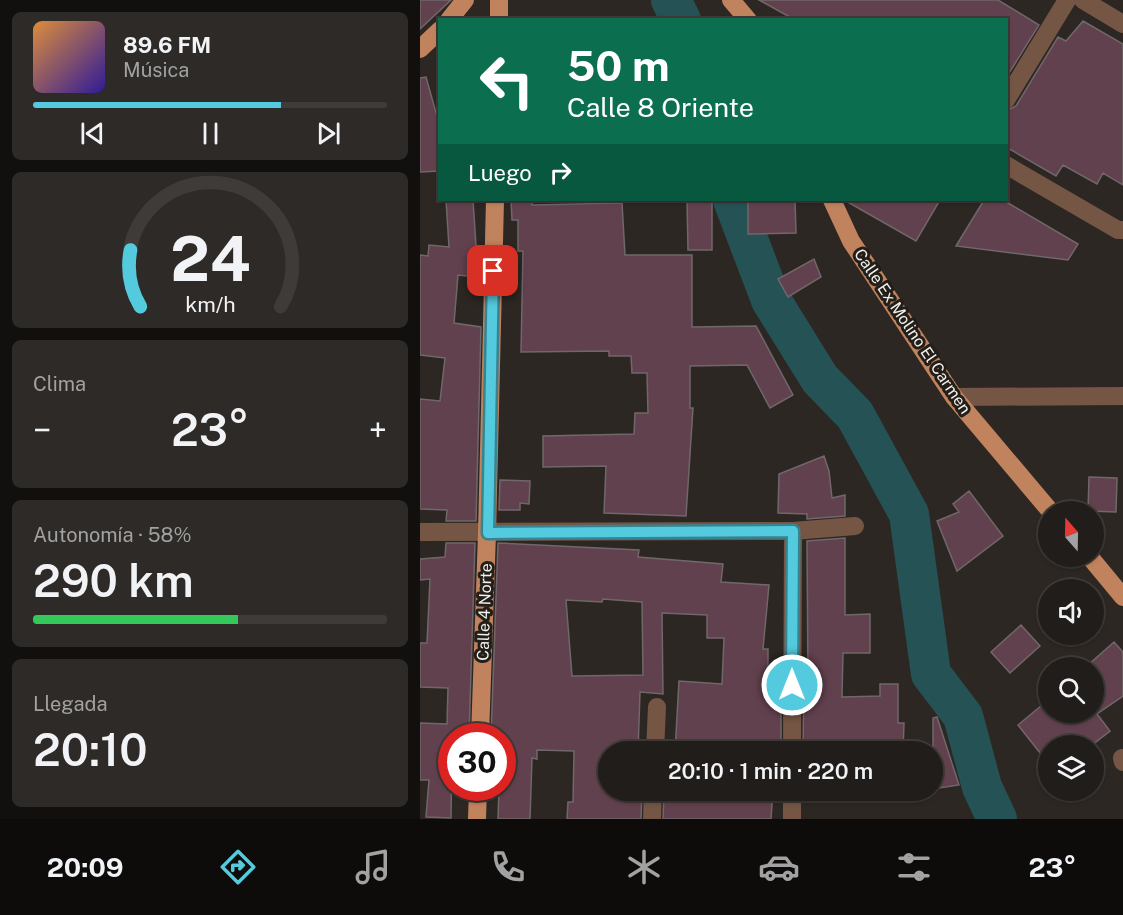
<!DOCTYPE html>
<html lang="es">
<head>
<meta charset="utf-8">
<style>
	body { margin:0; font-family:"Public Sans",sans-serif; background:#2d2a27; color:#f1f3f6; height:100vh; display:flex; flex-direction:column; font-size:22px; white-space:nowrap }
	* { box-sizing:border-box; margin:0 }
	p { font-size:20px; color:#a2a2a2 }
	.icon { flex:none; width:33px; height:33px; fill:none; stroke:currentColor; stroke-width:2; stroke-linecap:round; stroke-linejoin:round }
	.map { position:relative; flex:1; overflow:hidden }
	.drawer { display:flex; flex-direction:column; gap:12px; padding:12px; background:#12100e; width:420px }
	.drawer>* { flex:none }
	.guide { position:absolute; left:18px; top:18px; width:570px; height:183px; border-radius:0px; box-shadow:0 2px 4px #0004,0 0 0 2px #3e3b39; background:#0b6e4f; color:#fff; overflow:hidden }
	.needle { width:39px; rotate:340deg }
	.controls { position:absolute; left:618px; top:501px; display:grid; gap:12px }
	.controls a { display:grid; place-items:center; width:66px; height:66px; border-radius:50%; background:#211d1a; box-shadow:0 2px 4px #0004,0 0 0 2px #3e3b39; font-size:30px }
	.speed { position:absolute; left:18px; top:723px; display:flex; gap:12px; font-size:30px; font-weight:700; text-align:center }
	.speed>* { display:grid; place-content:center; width:78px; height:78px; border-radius:50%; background:#211d1a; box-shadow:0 2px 4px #0004,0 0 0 2px #3e3b39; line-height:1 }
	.speed .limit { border:9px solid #d22; background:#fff; color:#111 }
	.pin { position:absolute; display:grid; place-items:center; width:51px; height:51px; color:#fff; margin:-26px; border-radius:12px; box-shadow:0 3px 9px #0006 }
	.me { position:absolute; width:66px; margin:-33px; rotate:0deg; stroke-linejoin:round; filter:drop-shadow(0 0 4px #0008) }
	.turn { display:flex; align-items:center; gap:21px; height:126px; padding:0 30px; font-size:27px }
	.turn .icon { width:78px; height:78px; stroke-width:2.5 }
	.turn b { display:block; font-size:42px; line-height:51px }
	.then { display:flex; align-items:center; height:57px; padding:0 30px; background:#0003; gap:12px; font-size:22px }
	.big { font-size:45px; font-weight:600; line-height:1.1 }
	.drawer .widget { flex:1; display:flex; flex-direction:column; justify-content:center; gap:9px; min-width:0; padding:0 21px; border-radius:9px; background:#2d2a27 }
	.drawer .dial { align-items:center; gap:0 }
	.dial svg { height:156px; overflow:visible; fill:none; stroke:#3e3b39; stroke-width:7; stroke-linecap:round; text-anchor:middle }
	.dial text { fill:#f1f3f6; stroke:none }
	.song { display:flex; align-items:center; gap:18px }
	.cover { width:72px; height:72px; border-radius:9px; background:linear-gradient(135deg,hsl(30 70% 55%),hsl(250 70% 35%)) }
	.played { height:6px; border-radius:3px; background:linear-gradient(90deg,#54cade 70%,#3e3b39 70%) }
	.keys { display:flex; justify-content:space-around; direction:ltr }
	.heat { display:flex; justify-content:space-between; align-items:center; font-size:33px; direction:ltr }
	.charge { height:9px; border-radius:4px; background:linear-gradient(90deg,#34c759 58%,#3e3b39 0) }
	.trip { position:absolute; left:178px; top:741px; width:345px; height:60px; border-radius:30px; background:#211d1a; box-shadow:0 2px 4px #0004,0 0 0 2px #3e3b39; font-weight:600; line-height:60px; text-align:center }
	.menu { display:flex; height:96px; justify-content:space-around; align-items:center; background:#0d0c0a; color:#a2a2a2 }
	.menu .icon { width:42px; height:42px }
	.menu .on { color:#54cade }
	.menu b { font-size:27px; color:#f1f3f6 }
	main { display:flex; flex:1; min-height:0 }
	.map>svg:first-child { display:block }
</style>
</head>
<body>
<main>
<section class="drawer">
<div class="widget">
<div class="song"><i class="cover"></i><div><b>89.6 FM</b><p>Música</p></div></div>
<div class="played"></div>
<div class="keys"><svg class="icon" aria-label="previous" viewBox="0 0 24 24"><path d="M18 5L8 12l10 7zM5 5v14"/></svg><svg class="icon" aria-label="pause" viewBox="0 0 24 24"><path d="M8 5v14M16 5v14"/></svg><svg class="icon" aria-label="next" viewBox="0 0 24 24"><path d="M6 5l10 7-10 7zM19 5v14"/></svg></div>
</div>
<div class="widget dial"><svg viewBox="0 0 100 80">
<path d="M14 69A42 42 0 1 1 86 69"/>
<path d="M14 69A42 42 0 0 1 9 40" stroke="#54cade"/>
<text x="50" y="56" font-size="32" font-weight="700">24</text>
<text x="50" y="72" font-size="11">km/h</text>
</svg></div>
<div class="widget"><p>Clima</p>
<div class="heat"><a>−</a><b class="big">23°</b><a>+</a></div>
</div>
<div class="widget"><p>Autonomía · 58%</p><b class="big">290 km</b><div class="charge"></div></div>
<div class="widget"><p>Llegada</p><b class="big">20:10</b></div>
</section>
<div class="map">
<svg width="703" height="819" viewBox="0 0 703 819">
	<rect width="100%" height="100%" fill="#2c2722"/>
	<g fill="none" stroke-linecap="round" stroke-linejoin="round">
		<path stroke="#255255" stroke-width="40" d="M251,0L261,20
			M313,200L351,300L400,379L435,415L489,514L511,674L543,716L562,787L577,819"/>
	</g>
	<path fill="#62414e" stroke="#70676b" stroke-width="1.5" fill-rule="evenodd" d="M0,0H31L0,29Z
		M339,0H578L619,25L586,78V20H375Z
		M663,21L703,44V185L683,173L677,184L643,165L636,176L586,147V111L596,106L638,37L646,41Z
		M6,77L20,127V171L0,172V78Z
		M26,200H53L56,246H59L56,277L38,275L34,323L61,327L56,521H26L27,510L0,509V399L20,401L25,358L0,355V255L8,256L9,245L29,247Z
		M91,200H112V205L202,203L205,255H272V327L336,326L373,395L350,408L327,365L270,366V408H273L266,516L184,513L186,466L123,467V436L214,434L215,413H228L227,373H212L211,356H189V351L101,352L103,251H98V220H92Z
		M267,200H292V250H268Z
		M328,200H375L376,233L328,234Z
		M424,200H520L496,241Z
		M564,200H583L658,244L648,260L536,246Z
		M394,259L401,277L368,297L358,279Z
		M404,456L409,471L412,498L425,495V516L387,519V514L358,513L359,474Z
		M669,477L697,478L696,512L668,511Z
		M80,480L110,481L109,504L100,503V510H79Z
		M549,491L583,536L537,571L517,521L539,512L533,504Z
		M425,538V615L450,614V653H423L422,697L460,696V684H478V723H484L483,752H383L384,680H388L387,541Z
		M26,543H55L49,736H32L31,818L6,817L9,780H0V723L27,724L28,688L0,687V643H7L10,579L0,580V559L25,557Z
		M78,543L219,550L218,557L303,564L301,582L349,585L343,649H348V668H353L352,679H361V752H255L259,681L302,684L304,638H287V615L242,613L243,694L220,692L218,752H189V790L222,792L221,819H147L148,802H153L154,751L117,750V759L112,758L110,819H78L79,788H82V736H71ZM183,599L222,602L223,675L152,676L146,600L182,602Z
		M601,625L620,646L590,673L571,652Z
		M694,642L703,652V696L677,714L690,731L672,745L666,738L657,746H628V763L598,725L628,700V712H674V668L667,666Z
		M517,717L539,785L513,789V718Z
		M312,790H353L351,819H243L244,793L312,797Z"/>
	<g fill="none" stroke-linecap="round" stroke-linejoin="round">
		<path stroke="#755645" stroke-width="18" d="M663,0L703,24
			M586,100L647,0
			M586,165L698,230H703
			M534,397L703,396
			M0,532L373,531L435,526
			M235,752L237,707
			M372,752L373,531
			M702,758L703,762
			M232,819L233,790
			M372,819V790"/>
		<path stroke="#c1835d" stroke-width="18" d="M311,0L328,20
			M29,20L45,0
			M79,20V0
			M0,49L20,30
			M412,200L431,241L534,397L631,512
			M669,556L703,597
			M60,736L67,533L75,200
			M57,819L58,788"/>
	</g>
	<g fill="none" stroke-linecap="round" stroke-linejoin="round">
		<defs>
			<path id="route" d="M73,271L68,533L373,531L372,685"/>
		</defs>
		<use href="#route" stroke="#378390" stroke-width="15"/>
		<use href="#route" stroke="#54cade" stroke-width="10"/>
	</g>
	<g text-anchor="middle" stroke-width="6" stroke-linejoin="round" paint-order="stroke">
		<g font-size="16" fill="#f3f0ec" stroke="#221e19">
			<text transform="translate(493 331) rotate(56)" y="6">Calle Ex Molino El Carmen</text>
			<text transform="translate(64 612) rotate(-88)" y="6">Calle 4 Norte</text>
		</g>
	</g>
</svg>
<div class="controls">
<a><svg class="needle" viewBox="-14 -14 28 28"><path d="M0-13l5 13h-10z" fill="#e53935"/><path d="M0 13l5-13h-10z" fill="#a2a2a2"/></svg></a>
<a><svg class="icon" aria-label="sound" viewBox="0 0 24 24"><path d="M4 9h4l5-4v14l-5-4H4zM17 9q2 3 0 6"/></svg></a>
<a><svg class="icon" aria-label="search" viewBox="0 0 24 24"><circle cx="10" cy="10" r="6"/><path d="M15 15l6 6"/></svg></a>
<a><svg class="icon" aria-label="layers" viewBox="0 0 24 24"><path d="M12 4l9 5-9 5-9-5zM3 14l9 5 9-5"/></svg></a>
</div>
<div class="speed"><div class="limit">30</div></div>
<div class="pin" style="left:73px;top:271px;background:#d93025"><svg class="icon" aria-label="arrive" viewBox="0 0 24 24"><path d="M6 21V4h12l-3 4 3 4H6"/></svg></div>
<svg class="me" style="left:372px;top:685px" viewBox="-20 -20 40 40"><circle r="17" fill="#54cade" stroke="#fff" stroke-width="3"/><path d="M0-11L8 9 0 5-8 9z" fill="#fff"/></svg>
<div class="trip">20:10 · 1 min · 220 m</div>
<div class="guide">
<div class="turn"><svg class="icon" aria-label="left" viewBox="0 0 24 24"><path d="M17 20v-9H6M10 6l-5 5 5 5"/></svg><div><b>50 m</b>Calle 8 Oriente</div></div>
<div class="then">Luego<svg class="icon" aria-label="right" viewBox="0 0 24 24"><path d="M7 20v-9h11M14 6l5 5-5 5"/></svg></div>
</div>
</div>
</main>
<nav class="menu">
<b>20:09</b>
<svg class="icon on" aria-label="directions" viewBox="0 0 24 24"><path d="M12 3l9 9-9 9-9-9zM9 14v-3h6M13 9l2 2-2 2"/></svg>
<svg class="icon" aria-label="music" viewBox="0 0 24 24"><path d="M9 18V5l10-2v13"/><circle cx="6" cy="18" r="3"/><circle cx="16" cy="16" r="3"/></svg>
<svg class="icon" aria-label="phone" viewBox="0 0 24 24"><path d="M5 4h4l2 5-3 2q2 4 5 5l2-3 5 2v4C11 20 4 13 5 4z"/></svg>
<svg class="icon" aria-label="climate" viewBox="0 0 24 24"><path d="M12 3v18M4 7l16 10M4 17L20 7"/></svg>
<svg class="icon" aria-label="car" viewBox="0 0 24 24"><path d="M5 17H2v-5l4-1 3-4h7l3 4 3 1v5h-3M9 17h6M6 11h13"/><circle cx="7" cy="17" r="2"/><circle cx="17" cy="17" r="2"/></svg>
<svg class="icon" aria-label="filters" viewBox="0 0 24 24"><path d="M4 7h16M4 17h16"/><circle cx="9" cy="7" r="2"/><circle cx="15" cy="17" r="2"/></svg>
<b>23°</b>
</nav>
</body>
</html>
